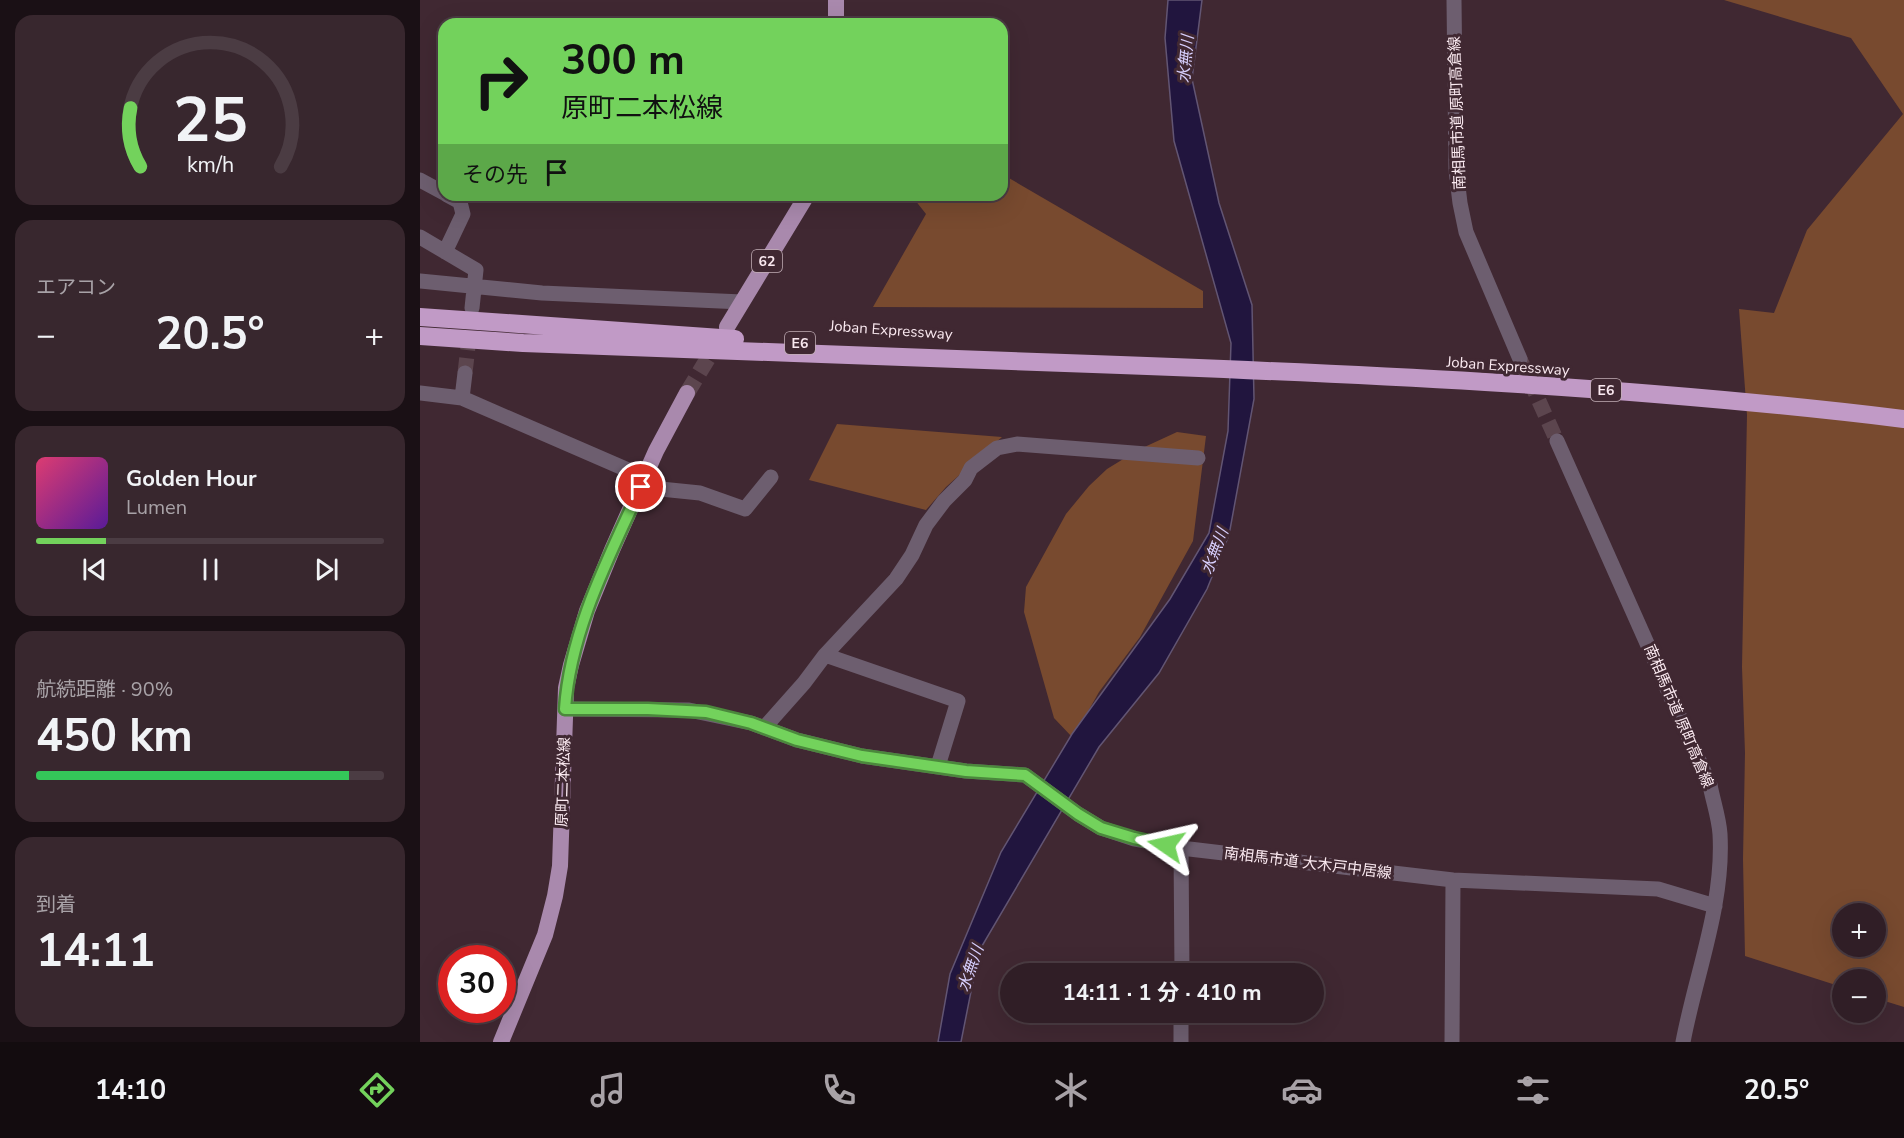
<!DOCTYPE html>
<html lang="ja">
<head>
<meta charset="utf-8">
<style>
	body { margin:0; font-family:"Nunito Sans","Noto Sans JP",sans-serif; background:#38272e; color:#f1f3f6; height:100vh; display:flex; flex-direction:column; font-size:22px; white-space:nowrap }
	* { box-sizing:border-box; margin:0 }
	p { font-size:20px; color:#a8a2a7 }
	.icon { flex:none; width:33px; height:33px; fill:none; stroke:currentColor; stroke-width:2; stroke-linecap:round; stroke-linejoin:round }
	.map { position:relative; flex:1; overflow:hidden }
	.sheet { display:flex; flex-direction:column; gap:15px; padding:15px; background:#1a1015; width:420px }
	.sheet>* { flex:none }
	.banner { position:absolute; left:18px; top:18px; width:570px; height:183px; border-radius:18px; box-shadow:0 6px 24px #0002,0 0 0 2px #4b3c43; background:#73d25c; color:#111; overflow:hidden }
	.tools { position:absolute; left:1412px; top:903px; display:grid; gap:12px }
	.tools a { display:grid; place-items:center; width:54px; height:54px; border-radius:50%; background:#301e26; box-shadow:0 6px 24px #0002,0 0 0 2px #4b3c43; font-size:30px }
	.speed { position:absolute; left:18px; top:945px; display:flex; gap:12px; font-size:30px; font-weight:700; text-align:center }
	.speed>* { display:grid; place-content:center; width:78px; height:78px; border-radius:50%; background:#301e26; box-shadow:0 6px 24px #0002,0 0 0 2px #4b3c43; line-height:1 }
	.speed .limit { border:9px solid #d22; background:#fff; color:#111 }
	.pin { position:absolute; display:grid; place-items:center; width:51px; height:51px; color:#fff; margin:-26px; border:3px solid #fff; border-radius:50%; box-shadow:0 2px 6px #0007 }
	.me { position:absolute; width:66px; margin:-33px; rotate:281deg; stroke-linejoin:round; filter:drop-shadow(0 0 4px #0008) }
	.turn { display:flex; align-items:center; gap:21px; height:126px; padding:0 24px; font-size:27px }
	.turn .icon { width:78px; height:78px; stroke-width:2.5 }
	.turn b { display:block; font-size:42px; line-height:51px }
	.then { display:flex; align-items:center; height:57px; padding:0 24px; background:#0003; gap:12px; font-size:22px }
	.big { font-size:45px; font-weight:700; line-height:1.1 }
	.sheet .widget { flex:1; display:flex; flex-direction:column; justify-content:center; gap:9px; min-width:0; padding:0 21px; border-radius:18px; background:#38272e }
	.sheet .dial { align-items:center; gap:0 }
	.dial svg { height:156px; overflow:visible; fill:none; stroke:#4b3c43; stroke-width:7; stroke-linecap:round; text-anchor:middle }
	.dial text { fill:#f1f3f6; stroke:none }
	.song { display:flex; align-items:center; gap:18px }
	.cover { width:72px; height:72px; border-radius:9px; background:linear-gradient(135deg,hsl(340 70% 55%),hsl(270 70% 35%)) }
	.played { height:6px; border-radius:3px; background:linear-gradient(90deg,#73d25c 20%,#4b3c43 20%) }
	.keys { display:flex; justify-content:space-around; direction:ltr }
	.heat { display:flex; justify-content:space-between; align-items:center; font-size:33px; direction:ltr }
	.charge { height:9px; border-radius:4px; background:linear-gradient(90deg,#34c759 90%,#4b3c43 0) }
	.trip { position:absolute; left:580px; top:963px; width:324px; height:60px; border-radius:30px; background:#301e26; box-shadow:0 6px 24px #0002,0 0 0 2px #4b3c43; font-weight:700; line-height:60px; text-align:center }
	.tab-bar { display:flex; height:96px; justify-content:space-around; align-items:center; background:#130c0f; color:#a8a2a7 }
	.tab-bar .icon { width:42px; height:42px }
	.tab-bar .on { color:#73d25c }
	.tab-bar b { font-size:27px; color:#f1f3f6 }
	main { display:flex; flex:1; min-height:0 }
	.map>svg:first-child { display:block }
</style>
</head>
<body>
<main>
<section class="sheet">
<div class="widget dial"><svg viewBox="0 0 100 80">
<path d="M14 69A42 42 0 1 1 86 69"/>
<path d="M14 69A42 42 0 0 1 9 39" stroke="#73d25c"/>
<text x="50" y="56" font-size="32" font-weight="700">25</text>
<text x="50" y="72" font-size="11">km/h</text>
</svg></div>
<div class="widget"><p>エアコン</p>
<div class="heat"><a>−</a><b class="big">20.5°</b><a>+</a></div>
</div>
<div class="widget">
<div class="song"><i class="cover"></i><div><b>Golden Hour</b><p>Lumen</p></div></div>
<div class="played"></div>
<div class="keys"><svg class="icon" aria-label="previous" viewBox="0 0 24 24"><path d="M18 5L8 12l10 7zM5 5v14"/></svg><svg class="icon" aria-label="pause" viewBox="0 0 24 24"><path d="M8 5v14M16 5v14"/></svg><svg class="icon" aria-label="next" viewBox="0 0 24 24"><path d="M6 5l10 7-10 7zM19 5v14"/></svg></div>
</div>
<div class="widget"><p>航続距離 · 90%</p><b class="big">450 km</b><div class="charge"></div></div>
<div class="widget"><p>到着</p><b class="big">14:11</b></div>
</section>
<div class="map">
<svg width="1484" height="1042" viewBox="0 0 1484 1042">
	<rect width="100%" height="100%" fill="#402832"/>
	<path fill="#784a2f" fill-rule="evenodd" d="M1304,0H1484V1007L1455,998V980H1422V987L1325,956L1323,859L1325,753L1322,667L1327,415L1319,309L1354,313L1387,230L1483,114L1431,38ZM1422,914H1455V946H1422Z
		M582,174L783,291V308L453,307L506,214L491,195H582Z
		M417,424L582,437L526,487L506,510L389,480Z
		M757,432L786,436L773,541L720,637L679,692L653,738L634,718L604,612L606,587L646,514L669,486L687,469L718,450Z"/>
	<path fill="#21153e" stroke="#625573" stroke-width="1.5" d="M748,0H782L772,79L799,203L832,305L834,399L809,535L787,589L739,673L679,747L559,951L541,1042H518L530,974L581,852L652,734L750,599L789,533L808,431L811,343L754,141L745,38Z"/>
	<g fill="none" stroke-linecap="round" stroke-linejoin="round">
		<path stroke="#5c454e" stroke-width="15" stroke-dasharray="15 8" stroke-linecap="butt" d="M1100,359L1137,441
			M45,373L50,329"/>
		<path stroke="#5c454e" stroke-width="16" stroke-dasharray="16 8" stroke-linecap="butt" d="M267,393L299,340"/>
		<path stroke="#6d5e6f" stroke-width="15" d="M1034,0L1036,170L1040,203L1046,232L1100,359
			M0,180L24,193
			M0,237L56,270L52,308
			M25,252L43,214L40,202L27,195
			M0,281L122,293L322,302
			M0,393L42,398L224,477
			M42,398L45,373
			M1137,441L1290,785C1293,801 1299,818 1300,834C1304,905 1276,973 1263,1042
			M221,487L280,493L325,509L351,477
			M405,655L538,701L518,766
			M145,709L269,710L331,723L377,740L442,756L546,771L605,775L658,814L681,828L714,839L761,848L1033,880L1238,889L1295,906
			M344,728L384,683L405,655L476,579L492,555L506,525L524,501L545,480L551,468L577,448L597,444L778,458
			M761,848L762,974
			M761,1042V1012
			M1032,1042L1033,880"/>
		<path stroke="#a989ad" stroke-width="16" d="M416,24V0
			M307,327L387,195
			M81,1042L125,935L135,896L140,866L146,688L151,665L167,611L192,550L236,451L267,393"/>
		<path stroke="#c19ac6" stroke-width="18" d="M0,317L315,339
			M0,336L103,343C284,350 464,356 645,363C925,373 1206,385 1484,419"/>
	</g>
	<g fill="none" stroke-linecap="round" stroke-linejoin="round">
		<defs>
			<path id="route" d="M221,487C189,557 150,631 145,709H228L286,712L331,723L377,740L442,756L546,771L605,775L658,814L681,828L714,838L746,845"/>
		</defs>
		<use href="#route" stroke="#4b883c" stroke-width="15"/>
		<use href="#route" stroke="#73d25c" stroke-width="10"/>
	</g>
	<g text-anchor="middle" stroke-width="6" stroke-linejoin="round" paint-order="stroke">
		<g fill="#402832" stroke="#c2afb7" stroke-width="1.5">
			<rect x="332" y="250" width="30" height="22" rx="4.5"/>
			<rect x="365" y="332" width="30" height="22" rx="4.5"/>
			<rect x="1171" y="379" width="30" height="22" rx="4.5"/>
		</g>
		<g font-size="14" font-weight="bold" fill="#fae9f0">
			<text x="347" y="266">62</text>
			<text x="380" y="348">E6</text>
			<text x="1186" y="395">E6</text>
		</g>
		<g font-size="15" fill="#fae9f0" stroke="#402832">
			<text transform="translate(1037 113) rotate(-92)" y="5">南相馬市道 原町高倉線</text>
			<text transform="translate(471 330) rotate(4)" y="5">Joban Expressway</text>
			<text transform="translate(1088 366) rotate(4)" y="5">Joban Expressway</text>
			<text transform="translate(1259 716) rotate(67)" y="5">南相馬市道 原町高倉線</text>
			<text transform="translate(143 782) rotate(-88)" y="5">原町二本松線</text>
			<text transform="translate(888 863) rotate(7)" y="5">南相馬市道 大木戸中居線</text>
		</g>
		<g font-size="16" font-style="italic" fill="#d7cffd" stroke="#402832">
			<text transform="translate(765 59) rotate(-85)" y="6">水無川</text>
			<text transform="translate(794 551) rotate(-69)" y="6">水無川</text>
			<text transform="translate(550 968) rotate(-71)" y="6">水無川</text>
		</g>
	</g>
</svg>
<div class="tools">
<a>+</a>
<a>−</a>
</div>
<div class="speed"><div class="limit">30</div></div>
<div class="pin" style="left:221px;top:487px;background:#d93025"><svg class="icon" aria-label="arrive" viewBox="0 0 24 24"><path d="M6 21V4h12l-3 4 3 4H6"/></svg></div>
<svg class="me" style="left:746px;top:845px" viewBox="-20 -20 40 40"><path d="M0-17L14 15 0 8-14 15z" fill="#73d25c" stroke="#fff" stroke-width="4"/></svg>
<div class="trip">14:11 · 1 分 · 410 m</div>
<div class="banner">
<div class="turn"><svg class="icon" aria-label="right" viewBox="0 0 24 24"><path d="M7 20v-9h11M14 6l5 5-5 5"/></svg><div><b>300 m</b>原町二本松線</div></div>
<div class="then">その先<svg class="icon" aria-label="arrive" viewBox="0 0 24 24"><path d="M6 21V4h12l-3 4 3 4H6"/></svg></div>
</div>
</div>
</main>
<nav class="tab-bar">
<b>14:10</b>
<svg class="icon on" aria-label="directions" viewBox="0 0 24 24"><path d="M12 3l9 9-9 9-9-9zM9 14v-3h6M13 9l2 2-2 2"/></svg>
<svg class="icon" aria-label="music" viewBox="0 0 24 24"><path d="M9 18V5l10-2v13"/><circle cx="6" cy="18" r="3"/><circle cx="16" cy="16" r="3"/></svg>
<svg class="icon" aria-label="phone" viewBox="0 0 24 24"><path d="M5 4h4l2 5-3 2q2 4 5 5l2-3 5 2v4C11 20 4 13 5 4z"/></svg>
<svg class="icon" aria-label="climate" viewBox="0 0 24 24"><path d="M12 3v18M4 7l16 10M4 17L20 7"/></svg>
<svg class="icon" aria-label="car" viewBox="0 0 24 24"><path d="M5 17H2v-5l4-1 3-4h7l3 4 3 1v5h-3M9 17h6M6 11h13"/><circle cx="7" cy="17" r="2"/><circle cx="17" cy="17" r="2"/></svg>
<svg class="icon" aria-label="filters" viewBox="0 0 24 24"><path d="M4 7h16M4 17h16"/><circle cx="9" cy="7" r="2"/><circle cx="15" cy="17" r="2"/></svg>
<b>20.5°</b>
</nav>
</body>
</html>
